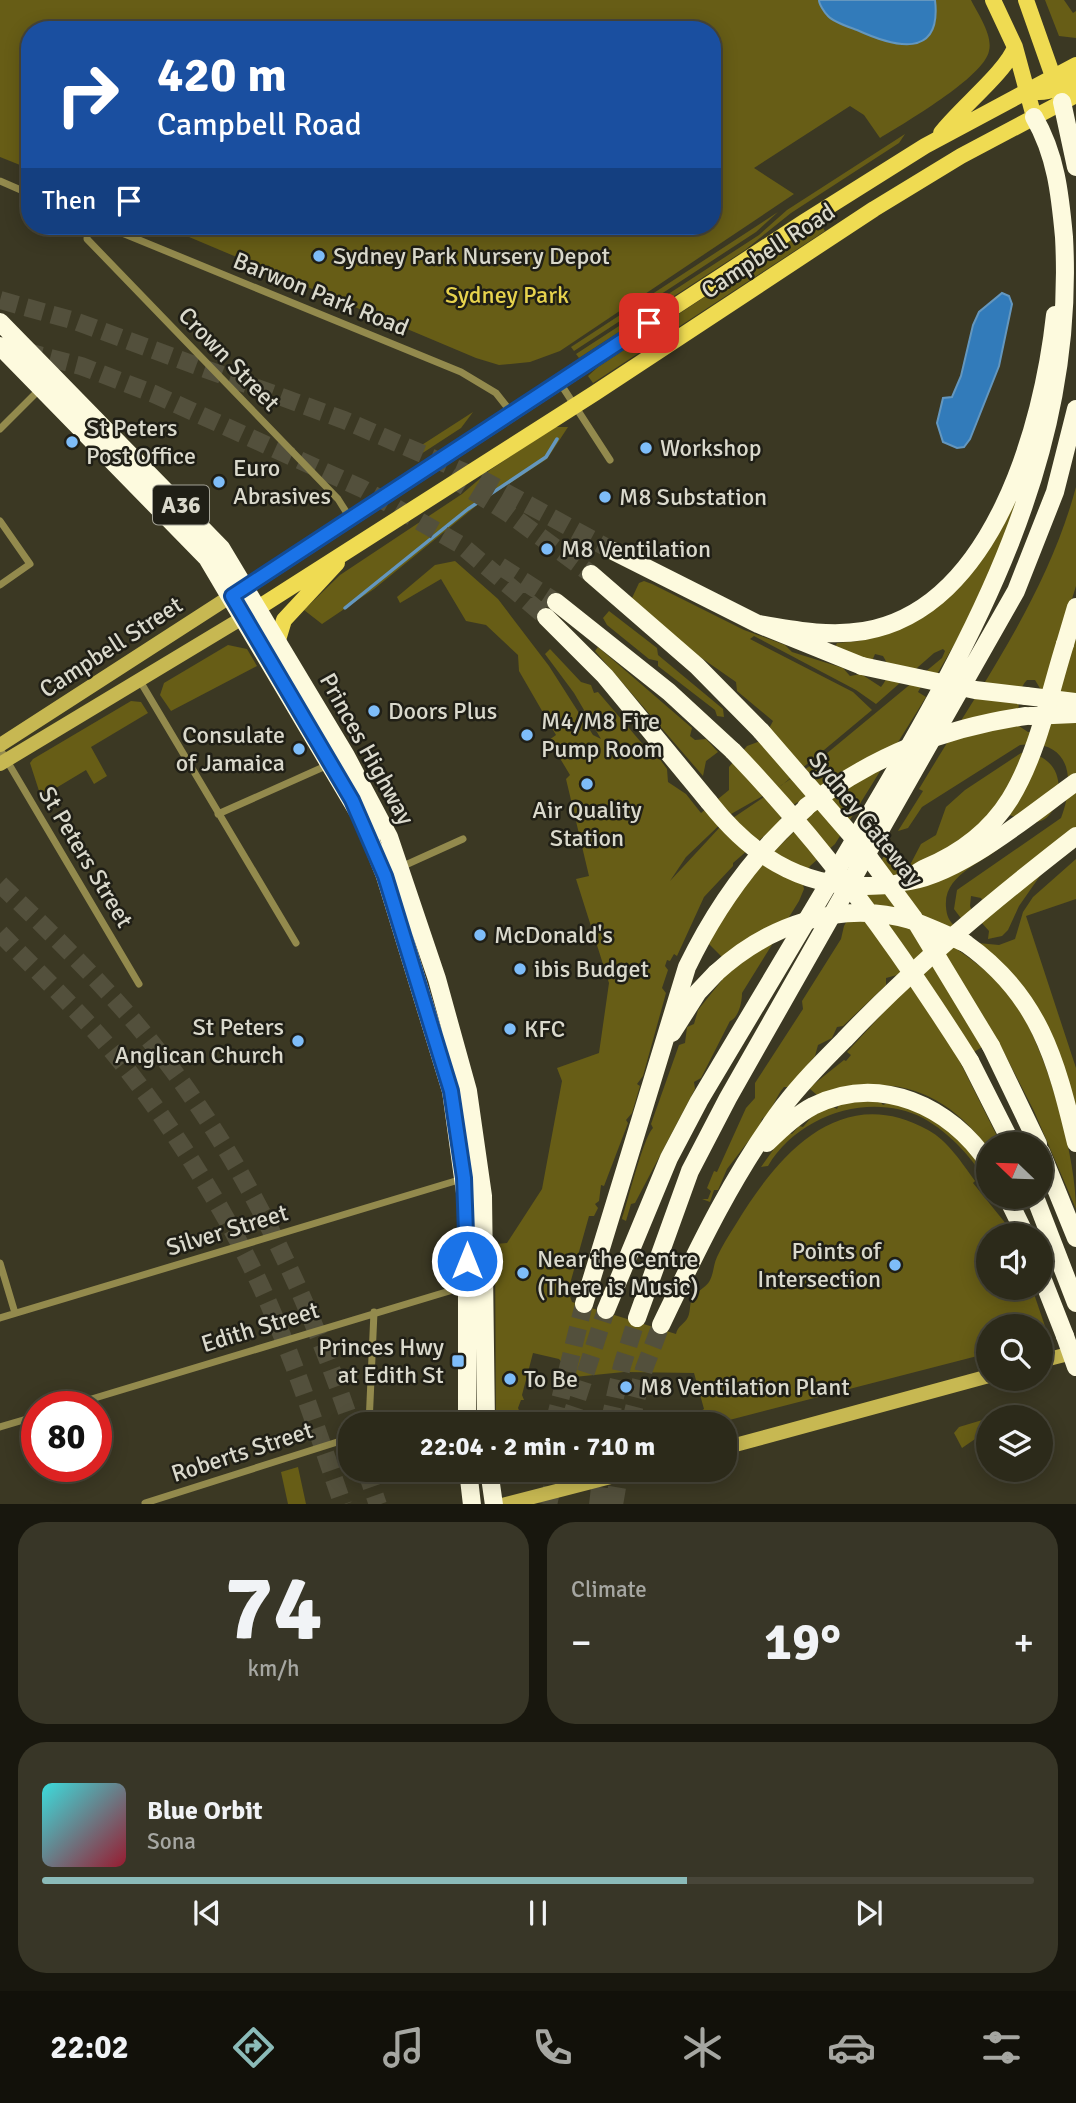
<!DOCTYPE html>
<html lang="en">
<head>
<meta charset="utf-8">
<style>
	body { margin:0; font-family:Signika,sans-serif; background:#383627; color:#f1f3f6; height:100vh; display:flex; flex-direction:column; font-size:26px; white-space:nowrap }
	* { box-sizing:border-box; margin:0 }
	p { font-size:23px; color:#a6a7a2 }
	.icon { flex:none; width:38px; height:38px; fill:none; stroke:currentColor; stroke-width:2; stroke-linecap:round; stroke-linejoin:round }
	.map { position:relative; height:1504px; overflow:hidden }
	.drawer { display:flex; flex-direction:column; gap:18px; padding:18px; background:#18170e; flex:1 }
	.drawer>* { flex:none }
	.top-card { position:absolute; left:21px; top:21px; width:700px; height:214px; border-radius:28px; box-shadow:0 4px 18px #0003,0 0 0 2px #484639; background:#1a4fa0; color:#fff; overflow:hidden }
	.needle { width:46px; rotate:293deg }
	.controls { position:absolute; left:976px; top:1132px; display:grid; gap:14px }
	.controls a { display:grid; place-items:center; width:77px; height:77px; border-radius:50%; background:#2c2a1a; box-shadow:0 4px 18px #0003,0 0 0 2px #484639; font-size:35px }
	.speed { position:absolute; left:21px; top:1391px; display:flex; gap:14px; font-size:35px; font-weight:700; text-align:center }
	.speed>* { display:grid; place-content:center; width:91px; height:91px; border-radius:50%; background:#2c2a1a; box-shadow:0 4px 18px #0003,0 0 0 2px #484639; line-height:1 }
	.speed .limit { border:10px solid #d22; background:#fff; color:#111 }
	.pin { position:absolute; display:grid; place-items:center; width:60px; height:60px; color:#fff; margin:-30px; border-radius:14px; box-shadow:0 4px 10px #0006 }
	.me { position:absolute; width:77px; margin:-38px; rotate:0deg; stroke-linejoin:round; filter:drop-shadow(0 0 5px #0008) }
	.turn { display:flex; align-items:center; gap:24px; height:147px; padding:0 21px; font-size:32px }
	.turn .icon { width:91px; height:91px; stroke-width:2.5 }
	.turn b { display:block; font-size:49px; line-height:60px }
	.then { display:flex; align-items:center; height:66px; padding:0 21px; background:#0003; gap:14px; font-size:26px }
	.big { font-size:52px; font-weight:700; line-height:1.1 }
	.drawer .tile { flex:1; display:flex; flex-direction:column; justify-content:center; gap:10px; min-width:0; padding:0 24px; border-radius:28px; background:#383627 }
	.drawer .dial { align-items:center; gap:0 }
	.dial b { font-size:91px; line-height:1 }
	.song { display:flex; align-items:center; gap:21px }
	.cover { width:84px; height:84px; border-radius:10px; background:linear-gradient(135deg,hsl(180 70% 55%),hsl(350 70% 35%)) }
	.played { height:7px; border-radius:4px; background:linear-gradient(90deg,#8bbbb9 65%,#484639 65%) }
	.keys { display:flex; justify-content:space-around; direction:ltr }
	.heat { display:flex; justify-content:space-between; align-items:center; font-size:38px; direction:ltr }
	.drawer .tiles { flex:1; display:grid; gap:18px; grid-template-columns:1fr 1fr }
	.tile:last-child { grid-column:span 2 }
	.trip { position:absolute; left:338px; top:1412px; width:399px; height:70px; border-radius:28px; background:#2c2a1a; box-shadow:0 4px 18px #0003,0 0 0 2px #484639; font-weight:700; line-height:70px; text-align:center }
	.tab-bar { display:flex; height:112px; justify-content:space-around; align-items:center; background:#12110a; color:#a6a7a2 }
	.tab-bar .icon { width:49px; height:49px }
	.tab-bar .active { color:#8bbbb9 }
	.tab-bar b { font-size:32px; color:#f1f3f6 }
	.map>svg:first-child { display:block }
</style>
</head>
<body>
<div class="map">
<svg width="1076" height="1505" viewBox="0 0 1076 1505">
	<rect width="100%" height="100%" fill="#3b3823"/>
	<path fill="#675d16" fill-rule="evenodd" d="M0,0H971C978,14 993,35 989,51C984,77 903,124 880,138L864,115L850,106L754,168L794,194L560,351L530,362L499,365L476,358L163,226H712V30H30V169L0,157Z
		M1045,0H1064L1073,13L1076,11V38L1059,36Z
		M905,134L899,143L791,213L745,250L579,358L576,354L759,235L787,210Z
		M778,212L756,232L574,351L571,347Z
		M821,225L825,231L593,383L588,376L598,367L796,237Z
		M473,412L461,428L418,456L414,450Z
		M555,427H568L547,459L481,502L374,589L322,624L304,610L340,575L462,494L490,470Z
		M1025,482L980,600L936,676L928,674L918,692L926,697L835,844L810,866L802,881L804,889L799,901L742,993C742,1004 738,1018 730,1021L701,1078L694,1082L695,1089L635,1203L631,1204L626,1221L622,1219C628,1200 644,1136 653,1128L651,1124L679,1045L685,1043L687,1027L694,1024L698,1010L722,980L710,968L722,957L707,942L753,872L814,812L803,799L783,811L779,823L733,863V866L704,897L677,956L674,954L670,961L667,960L665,966L668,970L662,988L666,993L643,1076L637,1084L640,1086L632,1113L626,1120L628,1123L604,1186L601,1185L599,1201L595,1204L598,1208L594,1216H589L568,1291L572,1302L676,1334C678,1325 684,1325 688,1317C691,1310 689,1303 693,1297C697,1291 705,1288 709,1282C714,1274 713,1265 717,1257C722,1246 729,1235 736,1224C777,1156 840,1081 928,1130C948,1141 962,1163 975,1181L973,1183L1015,1235L989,1236V1288H1032L1049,1338L1041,1340V1326H989V1353L714,1424H706L696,1414L704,1409L694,1373L624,1372L574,1377L559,1359L533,1353L522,1395L524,1400H521L518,1408L525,1424H496L495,1244L507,1243L542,1189L562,1081L557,1068L599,1053L609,983L576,879L589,876L566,779L570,775L549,740L556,735L519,671L518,655L486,625L466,621L441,579L400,603L397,597L435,565L455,561L498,599L549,666L593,735L601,739L574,693L545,654L550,649L581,682L591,685L594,693L598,692L646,748H652L667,769L668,782L686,794L701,813L729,790V767L747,746L763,740L773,721L737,691L736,682L693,652L632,598L639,583L644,581L652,584L744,630L785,645L792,652L843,668L850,676L861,674L881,687C889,678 890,666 883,656L875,654L872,661L834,649L837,643L859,641L914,620ZM754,636L856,690L876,704L934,653L943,649L945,651L942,658L820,759L721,826L670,881L686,857L731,814L782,785L872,710L853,692L750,639Z
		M1076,487V586L1058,644L1076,637V694L1041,690L1035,680H1027C1016,691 1019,712 1019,726L1028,732L1039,731L1051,721H1076V830L985,905L981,898L971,896L970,906L974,916L969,929L954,909L957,890L1061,818C1076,778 1070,738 1020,745L922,807L908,828L898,831L923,791L919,789C977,691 1046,599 1076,487Z
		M609,611L657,648L658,655L723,709L724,717L717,716L715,710L658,666V661L649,659L607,625L603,618Z
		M228,645L247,649L257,666L171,711L160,695L164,683Z
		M598,647L692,728L690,736L695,740L706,739L718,752L706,761L703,776L595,651Z
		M131,701L141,702L148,713L91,747L107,776L94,784L86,770L41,797L30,763L33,759Z
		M1021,753C1076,753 1062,823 1035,822C1022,821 1006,813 993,809L985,819L1006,842C987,863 943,872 946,907C947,923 956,928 969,935L958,950C979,965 999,979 1013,1000C1045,1044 1076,1154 1076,1209L1034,1111L997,1039L959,1060L1001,1144H989V1151C964,1112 920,1081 872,1086C854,1088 836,1093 818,1096L809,1088L844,1060L846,1061L851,1055L847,1052L908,986L913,961L897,975L886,978V985L843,1026L837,1027L832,1038L818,1045L815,1056L789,1087H784C775,1097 772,1113 762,1119L760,1126L727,1169L718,1190H714L710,1202L702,1199H708L711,1191L707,1188L714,1171L717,1172L746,1108L755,1098V1083L803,1009L802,1001L841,939L844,926L885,854L910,865L921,844L936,835L946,807L965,790Z
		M1076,859V899L1026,916L1076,1068V1116C1057,1042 1040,991 978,943L999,945L1015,939L1023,912L1033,897Z
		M1042,873L1019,906L1008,930L1002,936L988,939L989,931L981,922Z
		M878,1099L883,1105C886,1104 889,1102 892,1101C907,1098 964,1142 975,1153C983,1161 989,1176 989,1187C975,1160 950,1133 923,1118C870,1091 798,1115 768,1166L761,1167L786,1132L792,1134L799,1126L803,1127L814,1114L831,1106L837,1109L839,1104Z
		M989,1418V1460L986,1461L978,1437L962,1448L954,1433L959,1427Z
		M298,1467L306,1504H288L281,1472Z"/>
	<path fill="#327bba" stroke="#6497bf" stroke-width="2" d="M819,0H935C942,60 894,47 857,30C849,27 833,22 828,16C824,12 819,4 819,0Z
		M1002,293L1009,296L1012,304L999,366L970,439L964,447L957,448L943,442L937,423L943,398L952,397L961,376L973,325L979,312Z"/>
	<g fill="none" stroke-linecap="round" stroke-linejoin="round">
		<path stroke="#6497bf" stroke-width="3.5" d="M345,608L468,509L546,457L557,439"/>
		<path stroke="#53503c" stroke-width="18" stroke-dasharray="18 9" stroke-linecap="butt" d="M0,300L75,321L344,420L483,480L613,551
			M24,351L81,366L154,394L363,489L461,545L546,617
			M450,477L508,513L591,574
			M500,566L556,602
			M0,884C42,924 84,965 123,1009C229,1128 300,1274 351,1424
			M0,933C31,965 63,996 92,1028C153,1095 217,1195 256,1276C291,1349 316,1428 343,1505
			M554,1424L584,1304
			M569,1424L606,1310
			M609,1424L622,1366L637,1318
			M630,1424L644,1369L661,1325
			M366,1470L378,1505
			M548,1505L556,1470
			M598,1505L602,1470
			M614,1505L620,1470"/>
		<path stroke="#938a4d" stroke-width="7" d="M0,181L30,194
			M88,226L87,239L338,499L350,518
			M105,226L461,372L496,393L511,412
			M560,383L610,460
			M0,429L41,388
			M0,521L30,564L0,585
			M140,681L296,943
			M0,749L139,984
			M218,814L328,765
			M401,867L463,839
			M0,1263L15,1313
			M0,1318L462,1179
			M65,1407L466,1286
			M369,1424L374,1312
			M0,1427L37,1416
			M145,1503L350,1438"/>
		<path stroke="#c7b852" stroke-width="14" d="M0,745L231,596
			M0,764L244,617
			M1041,1361L1076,1352
			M724,1448L989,1376
			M502,1505L638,1470"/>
		<path stroke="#efdb52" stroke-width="16" d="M993,0L1015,47L1034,117
			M1026,0L1062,102
			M1026,89C1044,97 1059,87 1076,80
			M941,133C959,109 1007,71 1015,47
			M234,595L804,222L925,146L1076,65
			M247,615L595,393L874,209L961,156L1076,95
			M278,640L284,620L337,563"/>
		<path stroke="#fdfade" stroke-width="18" d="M1062,102L1076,167
			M0,322L221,548L346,756L389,837L437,979L468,1091L483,1196L486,1424
			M0,346L207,558L362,819L385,876L451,1091L467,1207V1424
			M613,551L758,624L862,666
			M591,574L697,666L761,731
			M556,602L669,692L733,751
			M546,617L605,676L709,802
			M758,624C794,630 828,637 864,631C993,609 1043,426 1055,315
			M1065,644L1076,607
			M1026,696L1076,702
			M1030,716L1076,714
			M902,882C956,878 1031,814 1076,782
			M965,943C1039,995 1056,1059 1076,1143
			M672,1033L698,992L716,973
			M991,1046L1038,1144
			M970,1061L1012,1144
			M767,1143C781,1129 796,1115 813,1106C880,1073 950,1106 989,1164
			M1041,1152L1076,1238
			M1007,1197L1026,1236
			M1035,1197L1076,1303
			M1041,1275L1065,1336
			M584,1304L687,967C717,905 754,853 806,808
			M606,1310L669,1158L699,1101C755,1007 812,912 868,817C975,636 1076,457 1064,237C1060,194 1056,155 1034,117
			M637,1318L690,1171L728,1098L1016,591L1055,492L1076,409
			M661,1325C697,1250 733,1174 783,1107C801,1083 823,1061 844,1040C915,965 995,899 1076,836
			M468,1470L472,1505
			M489,1470L494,1505"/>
		<path stroke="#fdfade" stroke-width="18" d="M862,666L975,690L1026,696
			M761,731L859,844L913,917L991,1046
			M733,751C827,849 897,946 970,1061
			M709,802C749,853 798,887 866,886C877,886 892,886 902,882C910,878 917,872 925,868C959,854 990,831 1010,799C1038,753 1049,695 1065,644
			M806,807C873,756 943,728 1026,716
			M716,973C767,926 840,899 910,920C928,926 947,935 965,943
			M1065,1336L1076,1367"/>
	</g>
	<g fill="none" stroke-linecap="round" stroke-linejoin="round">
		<defs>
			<path id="route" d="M467,1261L464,1178L451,1091L385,876L352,800L232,596L649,323"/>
		</defs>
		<use href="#route" stroke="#114b97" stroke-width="18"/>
		<use href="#route" stroke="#1a73e8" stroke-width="12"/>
	</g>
	<g fill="#7ebdf9" stroke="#201f16" stroke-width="2.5">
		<circle cx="319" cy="256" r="7"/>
		<circle cx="72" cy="442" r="7"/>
		<circle cx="646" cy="448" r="7"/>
		<circle cx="219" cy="482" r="7"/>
		<circle cx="605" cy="497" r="7"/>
		<circle cx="547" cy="549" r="7"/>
		<circle cx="374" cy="711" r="7"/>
		<circle cx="527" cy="735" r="7"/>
		<circle cx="299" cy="749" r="7"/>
		<circle cx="587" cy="784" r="7"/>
		<circle cx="480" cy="935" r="7"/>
		<circle cx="520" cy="969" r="7"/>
		<circle cx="510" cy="1029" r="7"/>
		<circle cx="298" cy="1041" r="7"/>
		<circle cx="895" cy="1265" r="7"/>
		<circle cx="523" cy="1273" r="7"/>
		<rect x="451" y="1354" width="14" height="14" rx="3.5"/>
		<circle cx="510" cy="1379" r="7"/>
		<circle cx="626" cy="1387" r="7"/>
	</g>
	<g text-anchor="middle" stroke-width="5" stroke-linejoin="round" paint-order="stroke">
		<rect fill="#201f16" stroke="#a2a195" stroke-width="2" x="153" y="485.5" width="56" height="39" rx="5"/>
		<g font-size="23" font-weight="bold" fill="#dad9cc">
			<text x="181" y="513">A36</text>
		</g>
		<g font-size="24" fill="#dad9cc" stroke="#201f16">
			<text transform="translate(768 251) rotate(-33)" y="8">Campbell Road</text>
			<text transform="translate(321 294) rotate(22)" y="8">Barwon Park Road</text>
			<text transform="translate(229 359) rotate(46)" y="8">Crown Street</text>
			<text transform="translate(111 647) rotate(-33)" y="8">Campbell Street</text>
			<text transform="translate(367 749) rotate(61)" y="8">Princes Highway</text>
			<text transform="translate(866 819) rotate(51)" y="8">Sydney Gateway</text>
			<text transform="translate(86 857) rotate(59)" y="8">St Peters Street</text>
			<text transform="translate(227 1230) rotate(-17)" y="8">Silver Street</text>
			<text transform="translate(260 1327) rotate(-17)" y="8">Edith Street</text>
			<text transform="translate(242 1452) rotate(-18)" y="8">Roberts Street</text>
		</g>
		<g font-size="24" fill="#dad9cc" stroke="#201f16" text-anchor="start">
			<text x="333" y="264">Sydney Park Nursery Depot</text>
			<text x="86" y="436">St Peters<tspan x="86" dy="28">Post Office</tspan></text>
			<text x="660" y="456">Workshop</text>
			<text x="233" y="476">Euro<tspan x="233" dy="28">Abrasives</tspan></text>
			<text x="619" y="505">M8 Substation</text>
			<text x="561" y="557">M8 Ventilation</text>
			<text x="388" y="719">Doors Plus</text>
			<text x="541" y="729">M4/M8 Fire<tspan x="541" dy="28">Pump Room</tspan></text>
			<text x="285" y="743" text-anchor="end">Consulate<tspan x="285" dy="28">of Jamaica</tspan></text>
			<text x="587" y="818" text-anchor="middle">Air Quality<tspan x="587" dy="28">Station</tspan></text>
			<text x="494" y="943">McDonald's</text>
			<text x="534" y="977">ibis Budget</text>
			<text x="284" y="1035" text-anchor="end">St Peters<tspan x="284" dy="28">Anglican Church</tspan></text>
			<text x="524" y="1037">KFC</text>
			<text x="881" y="1259" text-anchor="end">Points of<tspan x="881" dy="28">Intersection</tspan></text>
			<text x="537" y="1267">Near the Centre<tspan x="537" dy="28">(There is Music)</tspan></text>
			<text x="444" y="1355" text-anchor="end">Princes Hwy<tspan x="444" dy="28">at Edith St</tspan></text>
			<text x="524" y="1387">To Be</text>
			<text x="640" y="1395">M8 Ventilation Plant</text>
		</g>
		<g font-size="24" fill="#e7d34d" stroke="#201f16">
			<text x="507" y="303">Sydney Park</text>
		</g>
	</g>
</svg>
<div class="controls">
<a><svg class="needle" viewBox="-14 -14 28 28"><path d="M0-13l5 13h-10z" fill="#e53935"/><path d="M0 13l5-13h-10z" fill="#a6a7a2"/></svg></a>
<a><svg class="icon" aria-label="sound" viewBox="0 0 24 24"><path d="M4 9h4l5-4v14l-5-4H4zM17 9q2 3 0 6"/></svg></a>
<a><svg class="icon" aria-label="search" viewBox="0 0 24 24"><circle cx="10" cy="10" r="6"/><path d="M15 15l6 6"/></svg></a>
<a><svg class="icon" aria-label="layers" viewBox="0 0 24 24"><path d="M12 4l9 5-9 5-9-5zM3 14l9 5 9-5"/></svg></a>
</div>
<div class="speed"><div class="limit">80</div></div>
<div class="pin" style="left:649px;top:323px;background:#d93025"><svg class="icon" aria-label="arrive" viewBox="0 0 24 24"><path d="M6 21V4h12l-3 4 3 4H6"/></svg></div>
<svg class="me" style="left:467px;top:1261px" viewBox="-20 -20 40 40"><circle r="17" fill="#1a73e8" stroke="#fff" stroke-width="3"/><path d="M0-11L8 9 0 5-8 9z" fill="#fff"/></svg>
<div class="trip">22:04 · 2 min · 710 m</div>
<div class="top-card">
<div class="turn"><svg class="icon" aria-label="right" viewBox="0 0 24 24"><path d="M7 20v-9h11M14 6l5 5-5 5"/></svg><div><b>420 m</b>Campbell Road</div></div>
<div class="then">Then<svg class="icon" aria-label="arrive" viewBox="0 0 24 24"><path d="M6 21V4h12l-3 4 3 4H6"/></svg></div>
</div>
</div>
<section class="drawer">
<div class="tiles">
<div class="tile dial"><b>74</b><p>km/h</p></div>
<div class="tile"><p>Climate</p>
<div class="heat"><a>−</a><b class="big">19°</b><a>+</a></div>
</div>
<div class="tile">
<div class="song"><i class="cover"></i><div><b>Blue Orbit</b><p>Sona</p></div></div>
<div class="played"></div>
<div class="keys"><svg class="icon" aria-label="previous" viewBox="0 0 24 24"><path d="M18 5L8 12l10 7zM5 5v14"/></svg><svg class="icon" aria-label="pause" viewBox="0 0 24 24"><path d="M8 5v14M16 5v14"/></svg><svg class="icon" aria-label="next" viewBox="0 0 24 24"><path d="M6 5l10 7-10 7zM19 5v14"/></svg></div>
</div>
</div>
</section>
<nav class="tab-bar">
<b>22:02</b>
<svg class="icon active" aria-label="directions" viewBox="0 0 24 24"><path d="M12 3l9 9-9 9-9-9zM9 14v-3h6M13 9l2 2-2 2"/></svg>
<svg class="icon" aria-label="music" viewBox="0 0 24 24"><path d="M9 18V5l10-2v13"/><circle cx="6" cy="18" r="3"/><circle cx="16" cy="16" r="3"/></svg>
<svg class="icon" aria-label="phone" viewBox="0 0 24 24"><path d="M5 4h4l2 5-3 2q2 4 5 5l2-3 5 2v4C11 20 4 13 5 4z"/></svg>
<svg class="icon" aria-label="climate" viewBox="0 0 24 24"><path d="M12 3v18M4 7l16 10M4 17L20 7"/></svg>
<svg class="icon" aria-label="car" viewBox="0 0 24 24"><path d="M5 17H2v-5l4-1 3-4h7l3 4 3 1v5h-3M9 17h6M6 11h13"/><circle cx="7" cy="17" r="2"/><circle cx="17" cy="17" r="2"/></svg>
<svg class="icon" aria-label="filters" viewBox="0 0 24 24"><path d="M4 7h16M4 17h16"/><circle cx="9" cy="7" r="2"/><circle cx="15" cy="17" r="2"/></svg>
</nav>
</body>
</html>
